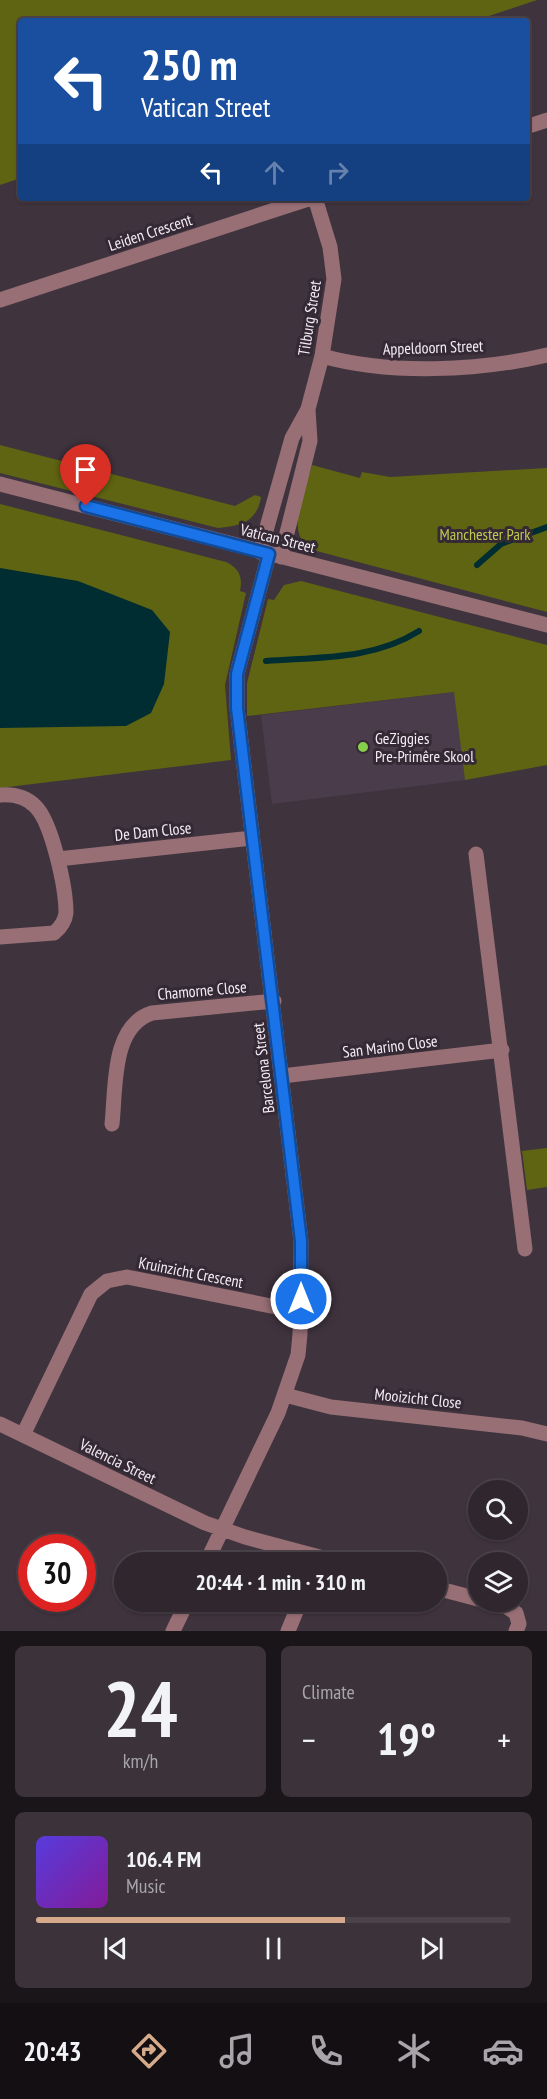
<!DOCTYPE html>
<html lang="en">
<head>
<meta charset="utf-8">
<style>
	body { margin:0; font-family:"PT Sans Narrow",sans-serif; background:#3b323a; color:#f1f3f6; height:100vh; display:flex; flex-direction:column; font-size:22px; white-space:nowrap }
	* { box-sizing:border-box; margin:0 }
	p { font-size:20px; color:#a7a5aa }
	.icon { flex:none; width:33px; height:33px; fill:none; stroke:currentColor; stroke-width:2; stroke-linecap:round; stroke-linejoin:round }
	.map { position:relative; height:1631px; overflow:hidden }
	.drawer { display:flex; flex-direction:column; gap:15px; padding:15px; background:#1a1519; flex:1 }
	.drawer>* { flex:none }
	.guide { position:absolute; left:18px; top:18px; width:512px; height:183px; border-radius:6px; box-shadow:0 2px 4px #0004,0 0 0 2px #4a434a; background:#1a4fa0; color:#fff; overflow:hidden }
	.buttons { position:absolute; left:468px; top:1480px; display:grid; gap:12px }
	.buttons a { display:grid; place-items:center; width:60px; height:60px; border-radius:50%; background:#2f262e; box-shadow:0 2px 4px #0004,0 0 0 2px #4a434a; font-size:30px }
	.speed { position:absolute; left:18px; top:1534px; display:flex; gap:12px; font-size:30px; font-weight:700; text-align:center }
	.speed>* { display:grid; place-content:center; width:78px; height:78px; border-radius:50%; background:#2f262e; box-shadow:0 2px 4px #0004,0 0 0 2px #4a434a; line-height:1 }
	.speed .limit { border:9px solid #d22; background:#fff; color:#111 }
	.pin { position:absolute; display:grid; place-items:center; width:51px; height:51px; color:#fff; margin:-62px -26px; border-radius:50% 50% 50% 0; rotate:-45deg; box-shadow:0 0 6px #0007 }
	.pin .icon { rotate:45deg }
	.me { position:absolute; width:66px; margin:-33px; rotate:0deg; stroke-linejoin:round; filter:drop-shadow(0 0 4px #0008) }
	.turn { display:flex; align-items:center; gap:21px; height:126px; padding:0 24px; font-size:27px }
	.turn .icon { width:78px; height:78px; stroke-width:2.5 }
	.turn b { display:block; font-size:42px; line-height:51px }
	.lanes { display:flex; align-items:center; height:57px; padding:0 24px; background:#0003; justify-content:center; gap:30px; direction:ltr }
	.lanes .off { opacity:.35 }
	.big { font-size:45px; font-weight:600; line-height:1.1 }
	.drawer .card { flex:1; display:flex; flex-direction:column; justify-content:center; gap:9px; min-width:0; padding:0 21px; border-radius:9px; background:#3b323a }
	.drawer .dial { align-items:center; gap:0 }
	.dial b { font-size:78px; line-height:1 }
	.song { display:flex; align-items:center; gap:18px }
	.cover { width:72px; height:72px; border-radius:9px; background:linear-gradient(135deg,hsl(250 70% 55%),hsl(290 70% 35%)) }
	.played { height:6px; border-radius:3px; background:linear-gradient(90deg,#d6ab8b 65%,#4a434a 65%) }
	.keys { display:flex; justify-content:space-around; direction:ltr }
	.heat { display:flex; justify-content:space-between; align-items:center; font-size:33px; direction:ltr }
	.drawer .tiles { flex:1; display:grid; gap:15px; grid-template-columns:1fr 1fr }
	.card:last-child { grid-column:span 2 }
	.trip { position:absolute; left:114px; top:1552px; width:333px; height:60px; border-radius:30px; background:#2f262e; box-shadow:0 2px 4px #0004,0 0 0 2px #4a434a; font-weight:600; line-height:60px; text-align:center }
	.menu { display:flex; height:96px; justify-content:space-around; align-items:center; background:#130f12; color:#a7a5aa }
	.menu .icon { width:42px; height:42px }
	.menu .active { color:#d6ab8b }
	.menu b { font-size:27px; color:#f1f3f6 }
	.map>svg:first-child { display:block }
</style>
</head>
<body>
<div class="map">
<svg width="547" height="1631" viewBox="0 0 547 1631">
	<rect width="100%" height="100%" fill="#3f333e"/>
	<path fill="#4b3c4b" d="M455,692L465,780L272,804L261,715Z"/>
	<path fill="#5f6412" d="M0,0H537L474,21H21V178L0,185Z
		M0,445L235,506L255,495L261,497C257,522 241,526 218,528L0,473Z
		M312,465L360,478L362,472L390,477L547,468V612L309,549C285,528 305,491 312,465Z
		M0,504L226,562C239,568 243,577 240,591L246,593L225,685L231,760L0,788Z
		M301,581L547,645V765L465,780L454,692L247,716V683L268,599L274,600L284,585Z
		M547,1148V1187L527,1190L522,1151Z"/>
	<path fill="#002d32" d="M0,568L78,581L152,610L170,632L164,684L151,713L126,726L0,728Z"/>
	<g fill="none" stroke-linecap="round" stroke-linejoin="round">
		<path stroke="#002d32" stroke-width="6" d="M477,565L501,544L547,527
			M266,661C319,657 373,660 419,631"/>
		<path stroke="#976f75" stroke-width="15" d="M526,127L547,120
			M0,300L311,198
			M322,356C390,375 479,371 547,355
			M0,484L547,625
			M260,552L292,438L308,409L322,356L334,279L330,247L315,198
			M281,557L310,441L308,409
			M0,795C13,794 25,796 35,806C52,822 66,888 66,913C65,921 60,928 54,933L0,937
			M476,854L525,1249
			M58,859L252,838
			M282,1076L502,1050
			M112,1124C116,1088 111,1026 152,1013L274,1001
			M285,1395L331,1407L522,1428L547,1434
			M0,1424L205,1523L245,1537L342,1563
			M23,1435L91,1294L107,1281L127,1277L301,1312
			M206,1563L278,1413L298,1355L300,1334L301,1241L237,708V674L269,554
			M436,1588L478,1599
			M488,1602L507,1607L516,1613L519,1624L516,1631
			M173,1631L187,1602
			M288,1631L300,1602"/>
	</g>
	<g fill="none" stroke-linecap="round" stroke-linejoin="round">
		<defs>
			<path id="route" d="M86,506L269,554L237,674V708L301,1241V1299"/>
		</defs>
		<use href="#route" stroke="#114b97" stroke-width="15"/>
		<use href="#route" stroke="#1a73e8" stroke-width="10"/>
	</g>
	<circle fill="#86cf4b" stroke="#342934" stroke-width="2" cx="363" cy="747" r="6"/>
	<g text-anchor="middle" stroke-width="6" stroke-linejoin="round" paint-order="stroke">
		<g font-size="16" fill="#f5edf5" stroke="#342934">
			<text transform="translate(150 232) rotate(-18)" y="6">Leiden Crescent</text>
			<text transform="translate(309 318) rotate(-81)" y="6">Tilburg Street</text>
			<text transform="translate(433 347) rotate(-2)" y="6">Appeldoorn Street</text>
			<text transform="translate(278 538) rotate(14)" y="6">Vatican Street</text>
			<text transform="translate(153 831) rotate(-6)" y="6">De Dam Close</text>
			<text transform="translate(202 990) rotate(-5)" y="6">Chamorne Close</text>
			<text transform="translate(390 1046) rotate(-7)" y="6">San Marino Close</text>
			<text transform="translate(263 1068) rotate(-97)" y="6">Barcelona Street</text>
			<text transform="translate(191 1272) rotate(11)" y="6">Kruinzicht Crescent</text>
			<text transform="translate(418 1398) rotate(6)" y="6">Mooizicht Close</text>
			<text transform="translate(118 1461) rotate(26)" y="6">Valencia Street</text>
		</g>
		<g font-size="16" fill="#c0c94e" stroke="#342934">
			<text x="485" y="540">Manchester Park</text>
		</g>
		<g font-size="16" fill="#f5edf5" stroke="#342934" text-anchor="start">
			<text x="375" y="744">GeZiggies<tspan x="375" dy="18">Pre-Primêre Skool</tspan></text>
		</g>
	</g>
</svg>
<div class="buttons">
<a><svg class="icon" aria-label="search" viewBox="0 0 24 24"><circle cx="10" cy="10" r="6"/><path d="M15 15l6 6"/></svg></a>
<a><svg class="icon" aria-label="layers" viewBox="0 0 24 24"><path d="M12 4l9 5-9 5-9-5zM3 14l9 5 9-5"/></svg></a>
</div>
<div class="speed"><div class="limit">30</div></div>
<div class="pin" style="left:86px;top:506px;background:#d93025"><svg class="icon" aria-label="arrive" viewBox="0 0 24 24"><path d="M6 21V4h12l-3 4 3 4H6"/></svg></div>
<svg class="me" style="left:301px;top:1299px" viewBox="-20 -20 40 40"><circle r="17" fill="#1a73e8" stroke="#fff" stroke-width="3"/><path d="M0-11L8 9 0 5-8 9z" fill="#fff"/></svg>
<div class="trip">20:44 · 1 min · 310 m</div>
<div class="guide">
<div class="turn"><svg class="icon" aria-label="left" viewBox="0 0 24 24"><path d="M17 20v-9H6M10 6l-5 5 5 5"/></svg><div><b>250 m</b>Vatican Street</div></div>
<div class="lanes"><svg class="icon" aria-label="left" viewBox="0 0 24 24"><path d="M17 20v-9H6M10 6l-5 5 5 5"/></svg><svg class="icon off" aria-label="ahead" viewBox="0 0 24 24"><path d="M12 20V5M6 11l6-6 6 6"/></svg><svg class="icon off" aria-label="right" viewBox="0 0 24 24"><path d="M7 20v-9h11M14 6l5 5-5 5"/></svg></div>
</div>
</div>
<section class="drawer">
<div class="tiles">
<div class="card dial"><b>24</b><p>km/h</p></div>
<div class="card"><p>Climate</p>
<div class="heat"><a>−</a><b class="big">19°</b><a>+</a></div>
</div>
<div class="card">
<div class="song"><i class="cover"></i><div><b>106.4 FM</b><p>Music</p></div></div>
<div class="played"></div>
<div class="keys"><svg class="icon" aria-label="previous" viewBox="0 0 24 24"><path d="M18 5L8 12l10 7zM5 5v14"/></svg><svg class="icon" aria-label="pause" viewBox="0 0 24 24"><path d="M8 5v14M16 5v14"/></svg><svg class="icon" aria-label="next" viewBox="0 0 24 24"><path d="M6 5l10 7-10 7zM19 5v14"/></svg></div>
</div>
</div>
</section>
<nav class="menu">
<b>20:43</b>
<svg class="icon active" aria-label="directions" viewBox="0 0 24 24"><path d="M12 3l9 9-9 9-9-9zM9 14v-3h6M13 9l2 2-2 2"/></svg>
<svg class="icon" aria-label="music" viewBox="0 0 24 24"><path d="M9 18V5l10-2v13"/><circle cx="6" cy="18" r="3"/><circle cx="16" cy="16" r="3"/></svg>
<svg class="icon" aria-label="phone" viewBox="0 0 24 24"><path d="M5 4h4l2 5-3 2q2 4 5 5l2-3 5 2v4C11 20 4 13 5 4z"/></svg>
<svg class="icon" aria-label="climate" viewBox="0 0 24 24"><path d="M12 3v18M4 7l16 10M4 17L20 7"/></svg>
<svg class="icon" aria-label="car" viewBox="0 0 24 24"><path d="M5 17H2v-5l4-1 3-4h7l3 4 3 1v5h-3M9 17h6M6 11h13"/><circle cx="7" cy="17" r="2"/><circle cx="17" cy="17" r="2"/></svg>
</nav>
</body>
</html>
